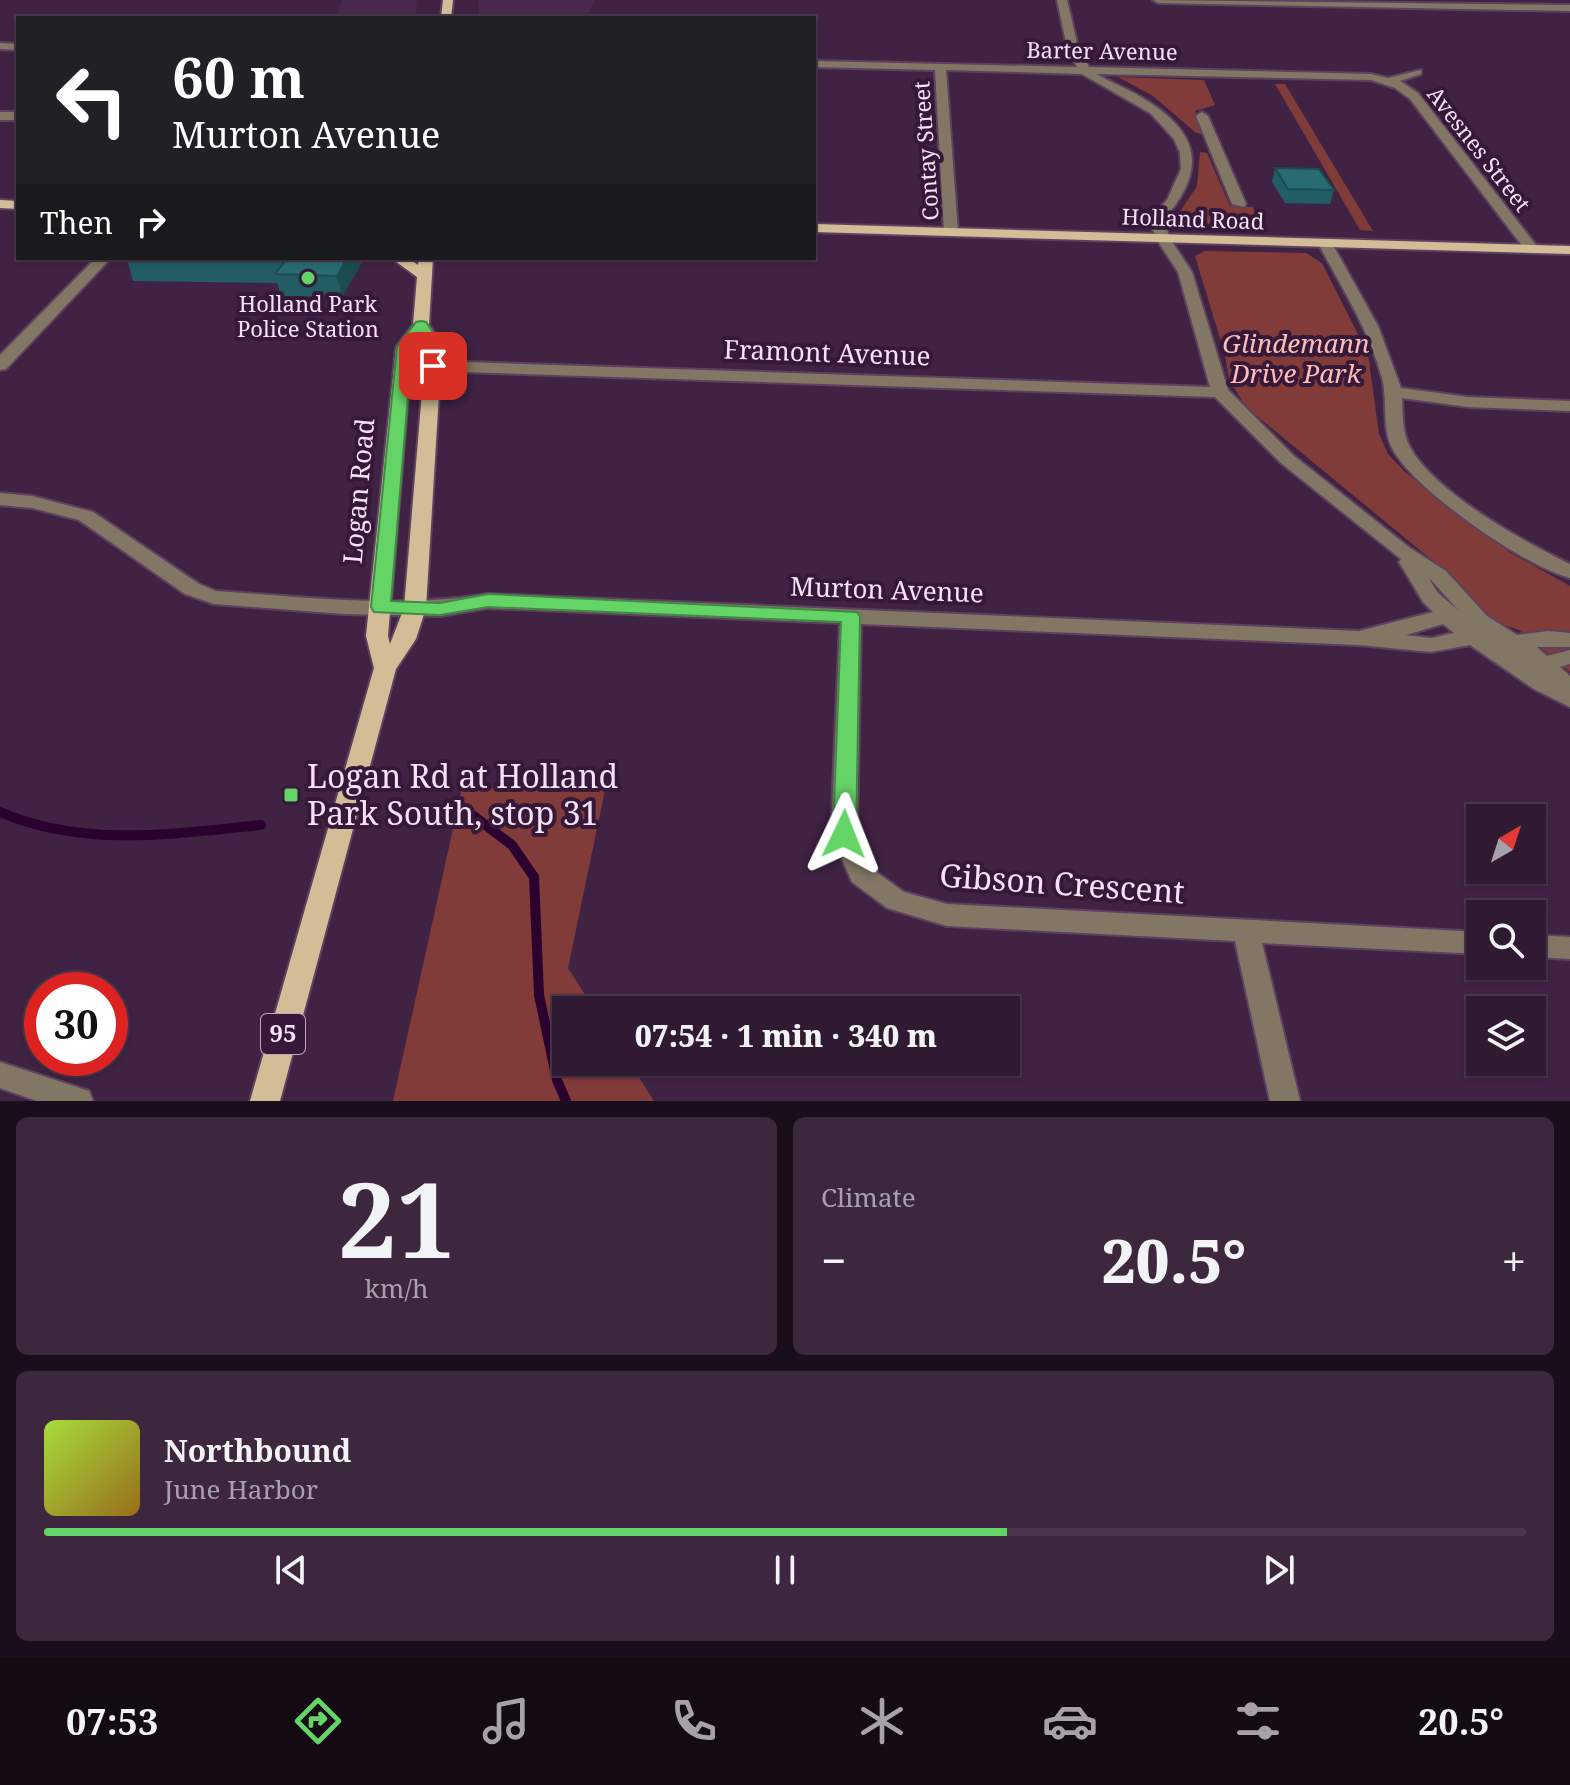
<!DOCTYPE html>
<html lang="en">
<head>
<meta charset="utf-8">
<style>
	body { margin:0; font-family:"Noto Serif",serif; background:#3c273e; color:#f1f3f6; height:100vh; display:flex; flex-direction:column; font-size:30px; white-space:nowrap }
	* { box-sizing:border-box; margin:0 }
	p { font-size:26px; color:#a8a1ac }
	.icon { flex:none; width:44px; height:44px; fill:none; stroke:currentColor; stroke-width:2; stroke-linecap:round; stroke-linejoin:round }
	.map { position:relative; height:1101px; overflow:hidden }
	.side { display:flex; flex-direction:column; gap:16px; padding:16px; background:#1a0e1c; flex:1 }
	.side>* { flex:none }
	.hud { position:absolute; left:16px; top:16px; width:800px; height:244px; border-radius:0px; box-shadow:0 2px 6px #0004,0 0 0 2px #4b384d; background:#202124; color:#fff; overflow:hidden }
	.needle { width:52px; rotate:39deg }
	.fabs { position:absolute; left:1466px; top:804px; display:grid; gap:16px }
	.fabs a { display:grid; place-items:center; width:80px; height:80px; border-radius:0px; background:#301a32; box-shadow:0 2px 6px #0004,0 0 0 2px #4b384d; font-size:40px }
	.speed { position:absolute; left:24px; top:972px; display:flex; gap:16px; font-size:40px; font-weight:700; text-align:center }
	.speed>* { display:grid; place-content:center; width:104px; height:104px; border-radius:50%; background:#301a32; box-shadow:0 2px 6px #0004,0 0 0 2px #4b384d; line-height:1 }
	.speed .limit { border:12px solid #d22; background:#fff; color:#111 }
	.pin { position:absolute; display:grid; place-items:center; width:68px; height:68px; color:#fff; margin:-34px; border-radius:16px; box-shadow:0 4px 12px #0006 }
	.me { position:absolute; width:88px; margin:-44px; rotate:2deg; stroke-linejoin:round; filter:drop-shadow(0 0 6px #0008) }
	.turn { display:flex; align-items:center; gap:28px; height:168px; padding:0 24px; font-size:36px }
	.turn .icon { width:104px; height:104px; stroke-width:2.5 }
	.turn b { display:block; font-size:56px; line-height:68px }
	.then { display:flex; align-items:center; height:76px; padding:0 24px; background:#0003; gap:16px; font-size:30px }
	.big { font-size:60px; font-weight:800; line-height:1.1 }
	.side .card { flex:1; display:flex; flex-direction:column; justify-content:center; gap:12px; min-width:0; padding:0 28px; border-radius:12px; background:#3c273e }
	.side .dial { align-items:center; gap:0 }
	.dial b { font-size:104px; line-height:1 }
	.song { display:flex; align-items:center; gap:24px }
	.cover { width:96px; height:96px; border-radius:12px; background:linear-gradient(135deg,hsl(80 70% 55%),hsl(40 70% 35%)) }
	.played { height:8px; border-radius:4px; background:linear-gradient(90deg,#65d467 65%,#4b384d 65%) }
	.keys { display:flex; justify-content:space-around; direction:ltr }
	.heat { display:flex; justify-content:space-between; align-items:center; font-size:44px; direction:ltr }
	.side .tiles { flex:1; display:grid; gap:16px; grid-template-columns:1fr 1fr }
	.card:last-child { grid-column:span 2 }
	.trip { position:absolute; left:552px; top:996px; width:468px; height:80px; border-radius:0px; background:#301a32; box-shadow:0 2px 6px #0004,0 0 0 2px #4b384d; font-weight:800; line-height:80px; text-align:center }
	.dock { display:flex; height:128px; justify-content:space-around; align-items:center; background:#130a14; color:#a8a1ac }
	.dock .icon { width:56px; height:56px }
	.dock .selected { color:#65d467 }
	.dock b { font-size:36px; color:#f1f3f6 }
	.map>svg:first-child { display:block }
</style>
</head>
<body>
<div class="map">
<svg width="1570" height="1101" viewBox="0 0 1570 1101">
	<rect width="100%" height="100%" fill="#402343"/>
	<path fill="#4b284e" d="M342,0H417L415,18H357L337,17Z
		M479,0H595L585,18H479Z"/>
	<path fill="#813b39" d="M1118,77L1204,80L1215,105L1195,111L1208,137L1195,132L1153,96Z
		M1275,84H1285L1373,231L1360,230Z
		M1200,152L1207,153L1230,206L1253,207L1260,230L1204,228L1173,222L1197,186Z
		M1205,251L1306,253L1322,263L1368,354L1379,434L1388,454L1405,472L1509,552L1570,586V672L1519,630L1490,620L1439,566L1246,407L1229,379L1225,355L1195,256Z
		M462,788L605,790L568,968L595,1010H566V1062H629L654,1101H393Z"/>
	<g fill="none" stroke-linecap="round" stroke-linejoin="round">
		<path stroke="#2b0130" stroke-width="10" d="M0,812C85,848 172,834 261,825
			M471,814L512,845L534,877L539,995L557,1080L566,1101"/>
		<defs>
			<path id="minor" d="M1057,0H1067L1078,47L1089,67L1371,74L1388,78L1421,70V74L1400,81L1418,93L1539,249L1532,253L1527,252L1410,99L1395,88L1371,80L1097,74C1111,83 1127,88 1141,97C1199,131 1209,169 1163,220L1171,240L1192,272L1228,390L1293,455L1410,548L1446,571L1487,616L1517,635L1548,631L1570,633V647H1537L1547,656L1570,650V664L1560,667L1570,676V707L1534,689L1470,645L1431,652L1359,645L861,624L857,834L871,868L904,892L947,904L1480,932V954L1262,943L1300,1101H1270L1235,941L947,926L887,908L852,882L831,834L840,623L488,608L440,616L344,614L214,604L185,594L79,520L32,508L0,505V493L32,496L93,512L199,584L216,591C307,597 398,609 488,594L1359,631L1433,612L1423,602L1399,562L1401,559L1281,463L1215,397L433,371L425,366L433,361L1210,387L1178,272L1157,240L1149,220L1167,200L1181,169L1180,153L1174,139L1150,113L1082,74L946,70L958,232L951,236L944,232L935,70L814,67V61L1077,67L1067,47ZM1429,579L1432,581L1458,610L1438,593ZM1443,624L1454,633L1431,638L1406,635Z
				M1153,0L1570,5V11L1158,3Z
				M0,43L18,44V50L0,49Z
				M0,112H18V120H0Z
				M1202,112L1208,116L1246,204L1244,207L1232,204L1196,116Z
				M1326,241L1333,245L1378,326L1401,388L1468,397L1570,401V411L1468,407L1402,398C1403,415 1402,433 1410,447C1434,492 1524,542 1570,564V578C1524,566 1417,492 1393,450C1381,428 1388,401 1382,378C1369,330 1342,288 1319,245Z
				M96,258H111L6,369L0,370V355Z
				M1532,935L1570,937V959L1532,957Z
				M0,1062L89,1091L93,1101H37L0,1088Z"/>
			<path id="major" d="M443,0H453L451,18H441Z
				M0,200L18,201V209L0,208Z
				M814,224L1570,246V254L814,232Z
				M391,258H408L418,265L419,258H433L429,325L442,344L426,608L416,639L396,669L280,1101H250L374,668L366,636L396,347L413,325L417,277ZM421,336L426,344L404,608L390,644L388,636L412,347Z"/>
		</defs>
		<use href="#minor" stroke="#5d4260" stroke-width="4"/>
		<use href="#major" stroke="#5d4260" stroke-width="4"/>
		<use href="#minor" fill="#817764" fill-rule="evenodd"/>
		<use href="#major" fill="#d2bd96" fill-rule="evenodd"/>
	</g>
	<path fill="#225d62" d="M1275,168L1334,190L1330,204L1285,203L1272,182Z
		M127,259L362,262L342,297L281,296L277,283L133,281Z"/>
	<path fill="#1c4c50" d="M347,258H361L362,262L342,297L337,276Z"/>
	<path fill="#286c72" stroke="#1c4c50" stroke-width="2" d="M1275,168L1319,169L1334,190L1288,189Z
		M127,258H347L337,276L275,274L285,261L127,259Z"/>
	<path fill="#65d467" stroke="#428a43" stroke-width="2" d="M421,321L426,322L441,344L440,366L433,371L425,366L426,344L421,336L412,347L391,601L440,603L488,594L857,612L860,617L856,834L852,840L844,843L836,840L833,834L841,622L488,607L440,615L374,612L371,607L397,347L416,322Z"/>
	<g fill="#65d467" stroke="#361939" stroke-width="3">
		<circle cx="308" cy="278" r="8"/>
		<rect x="283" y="787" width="16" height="16" rx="4"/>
	</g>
	<g text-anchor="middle" stroke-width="8" stroke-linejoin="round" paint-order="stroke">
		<g font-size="22" fill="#f5e2f6" stroke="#361939">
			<text transform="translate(1102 51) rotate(1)" y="8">Barter Avenue</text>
			<text transform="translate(1479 149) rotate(52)" y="8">Avesnes Street</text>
			<text transform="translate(926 151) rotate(-94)" y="8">Contay Street</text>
			<text transform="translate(1193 219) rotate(2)" y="8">Holland Road</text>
		</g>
		<g font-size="22" fill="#f5e2f6" stroke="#361939">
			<text x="308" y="312">Holland Park<tspan x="308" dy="25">Police Station</tspan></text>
		</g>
		<rect fill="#361939" stroke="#bca6bd" stroke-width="2" x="261" y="1014" width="44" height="40" rx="6"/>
		<g font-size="24" font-weight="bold" fill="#f5e2f6">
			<text x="283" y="1042">95</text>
		</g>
		<g font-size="26" font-style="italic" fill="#fdbdb8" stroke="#361939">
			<text x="1296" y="353">Glindemann<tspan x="1296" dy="30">Drive Park</tspan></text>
		</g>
		<g font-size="26" fill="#f5e2f6" stroke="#361939">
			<text transform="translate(827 353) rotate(2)" y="9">Framont Avenue</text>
			<text transform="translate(359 491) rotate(-85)" y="9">Logan Road</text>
			<text transform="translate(887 590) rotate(2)" y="9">Murton Avenue</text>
		</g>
		<g font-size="32" fill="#f5e2f6" stroke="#361939" text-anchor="start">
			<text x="307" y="788">Logan Rd at Holland<tspan x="307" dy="37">Park South, stop 31</tspan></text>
		</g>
		<g font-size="32" fill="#f5e2f6" stroke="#361939">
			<text transform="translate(1062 884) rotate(4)" y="11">Gibson Crescent</text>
		</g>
	</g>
</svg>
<div class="fabs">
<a><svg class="needle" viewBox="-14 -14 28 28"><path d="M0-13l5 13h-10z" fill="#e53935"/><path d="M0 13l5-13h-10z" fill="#a8a1ac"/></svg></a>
<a><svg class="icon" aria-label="search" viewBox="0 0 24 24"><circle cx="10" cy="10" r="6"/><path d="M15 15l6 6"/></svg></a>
<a><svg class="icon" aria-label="layers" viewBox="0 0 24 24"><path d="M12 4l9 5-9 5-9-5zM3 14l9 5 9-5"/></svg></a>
</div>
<div class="speed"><div class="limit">30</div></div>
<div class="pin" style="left:433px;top:366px;background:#d93025"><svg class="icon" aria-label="arrive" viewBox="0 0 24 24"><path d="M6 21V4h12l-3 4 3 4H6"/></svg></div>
<svg class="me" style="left:844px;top:834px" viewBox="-20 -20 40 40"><path d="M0-17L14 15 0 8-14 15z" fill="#65d467" stroke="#fff" stroke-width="4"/></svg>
<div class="trip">07:54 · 1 min · 340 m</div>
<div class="hud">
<div class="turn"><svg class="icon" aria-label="left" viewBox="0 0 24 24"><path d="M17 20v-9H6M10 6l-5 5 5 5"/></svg><div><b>60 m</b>Murton Avenue</div></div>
<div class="then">Then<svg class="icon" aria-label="right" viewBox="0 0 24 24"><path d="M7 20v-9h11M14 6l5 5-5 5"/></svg></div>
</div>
</div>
<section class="side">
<div class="tiles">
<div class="card dial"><b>21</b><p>km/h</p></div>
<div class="card"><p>Climate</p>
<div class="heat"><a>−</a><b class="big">20.5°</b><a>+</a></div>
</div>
<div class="card">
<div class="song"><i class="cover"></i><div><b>Northbound</b><p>June Harbor</p></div></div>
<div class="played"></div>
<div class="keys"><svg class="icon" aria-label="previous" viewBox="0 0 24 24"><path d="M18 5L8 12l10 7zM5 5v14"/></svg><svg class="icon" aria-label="pause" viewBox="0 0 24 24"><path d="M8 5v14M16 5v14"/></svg><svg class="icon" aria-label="next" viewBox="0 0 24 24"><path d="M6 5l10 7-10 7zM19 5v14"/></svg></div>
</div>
</div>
</section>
<nav class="dock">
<b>07:53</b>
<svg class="icon selected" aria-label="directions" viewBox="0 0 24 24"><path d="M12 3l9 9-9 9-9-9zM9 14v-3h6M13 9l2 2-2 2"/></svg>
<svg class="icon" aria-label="music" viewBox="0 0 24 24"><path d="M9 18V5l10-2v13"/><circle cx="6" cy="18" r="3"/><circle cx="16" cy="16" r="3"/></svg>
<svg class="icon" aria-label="phone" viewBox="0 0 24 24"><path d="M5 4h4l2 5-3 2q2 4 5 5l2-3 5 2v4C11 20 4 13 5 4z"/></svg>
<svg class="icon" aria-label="climate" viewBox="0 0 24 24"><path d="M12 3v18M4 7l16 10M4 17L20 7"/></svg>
<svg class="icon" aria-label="car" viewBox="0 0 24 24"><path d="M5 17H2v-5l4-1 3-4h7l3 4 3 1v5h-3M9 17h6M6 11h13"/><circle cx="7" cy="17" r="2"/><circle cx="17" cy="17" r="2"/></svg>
<svg class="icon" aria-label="filters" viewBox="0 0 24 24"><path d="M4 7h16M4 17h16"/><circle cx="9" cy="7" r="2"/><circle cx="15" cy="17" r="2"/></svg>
<b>20.5°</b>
</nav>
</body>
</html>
